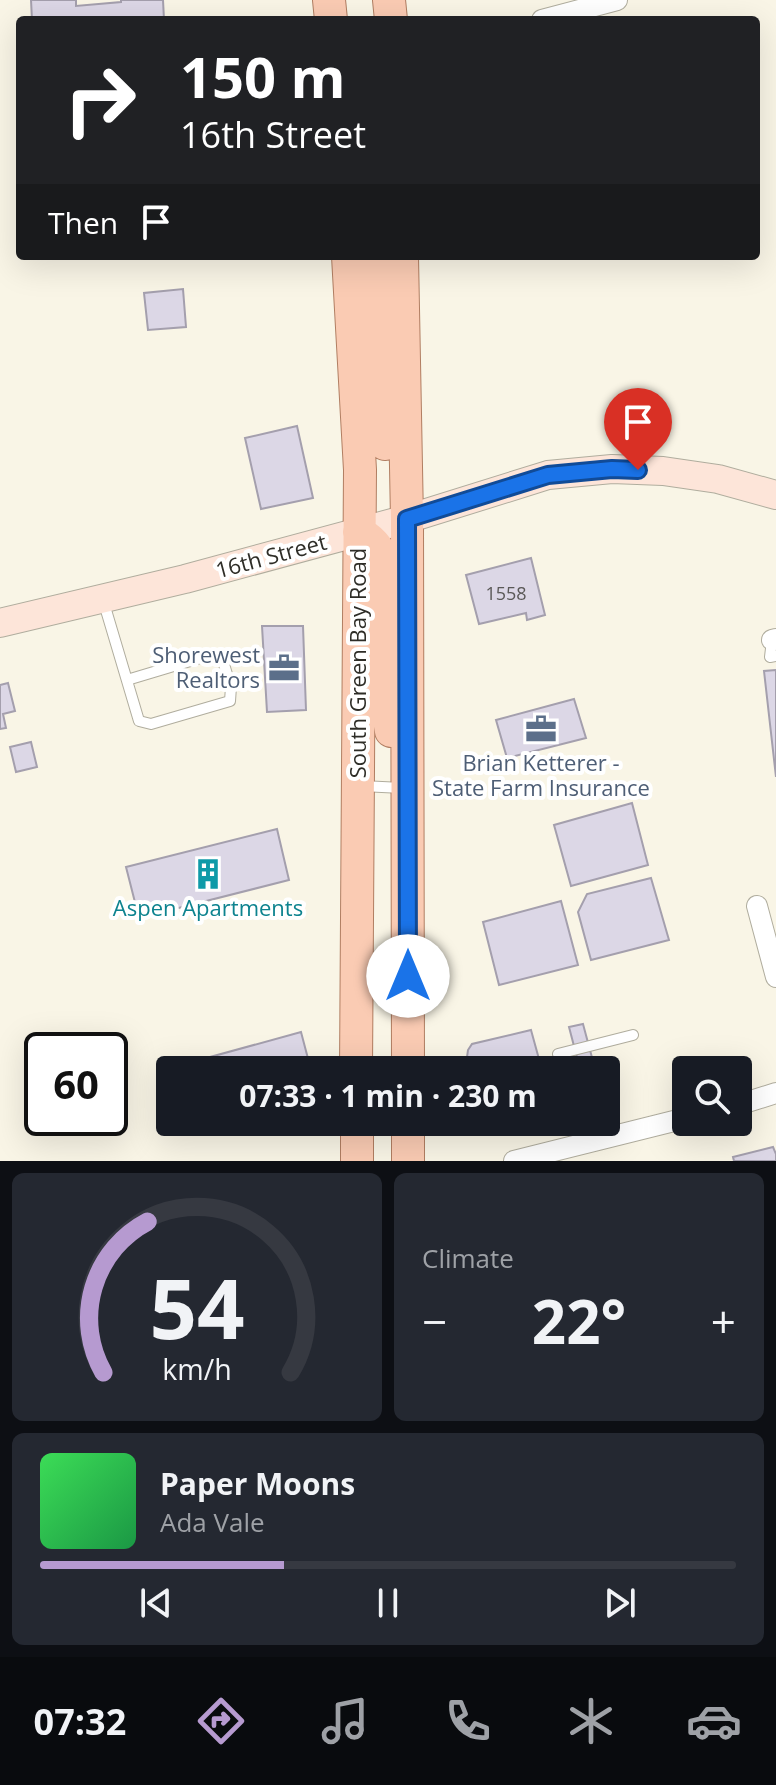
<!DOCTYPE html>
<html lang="en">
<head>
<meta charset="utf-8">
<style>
	body { margin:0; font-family:"Open Sans",sans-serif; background:#242831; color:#f1f3f6; height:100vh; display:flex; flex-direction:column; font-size:30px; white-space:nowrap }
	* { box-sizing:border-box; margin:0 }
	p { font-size:26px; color:#9ea1a6 }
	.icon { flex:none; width:44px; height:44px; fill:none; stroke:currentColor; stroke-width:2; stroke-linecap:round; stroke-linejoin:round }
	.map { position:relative; height:1161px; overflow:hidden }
	.drawer { display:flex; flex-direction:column; gap:12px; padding:12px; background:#0d0f14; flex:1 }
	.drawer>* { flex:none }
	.hud { position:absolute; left:16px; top:16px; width:744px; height:244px; border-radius:8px; box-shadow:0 8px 32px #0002; background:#202124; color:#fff; overflow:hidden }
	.buttons { position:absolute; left:672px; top:1056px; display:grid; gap:16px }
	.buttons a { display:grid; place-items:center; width:80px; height:80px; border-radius:8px; background:#171b24; box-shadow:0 8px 32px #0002; font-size:40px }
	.speed { position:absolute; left:24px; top:1032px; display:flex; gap:16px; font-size:40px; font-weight:700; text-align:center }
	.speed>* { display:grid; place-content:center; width:104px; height:104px; border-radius:50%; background:#171b24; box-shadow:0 8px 32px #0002; line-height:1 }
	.speed .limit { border:4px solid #111; border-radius:12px; background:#fff; color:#111 }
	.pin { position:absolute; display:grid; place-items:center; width:68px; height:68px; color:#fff; margin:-82px -34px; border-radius:50% 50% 50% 0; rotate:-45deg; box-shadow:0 0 8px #0007 }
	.pin .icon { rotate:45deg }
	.me { position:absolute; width:88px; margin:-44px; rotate:0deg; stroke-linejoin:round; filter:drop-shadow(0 0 6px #0008) }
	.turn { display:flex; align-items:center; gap:28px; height:168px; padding:0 32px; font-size:36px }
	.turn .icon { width:104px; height:104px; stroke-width:2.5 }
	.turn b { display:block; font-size:56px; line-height:68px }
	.then { display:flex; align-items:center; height:76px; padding:0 32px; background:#0003; gap:16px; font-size:30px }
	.big { font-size:60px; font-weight:700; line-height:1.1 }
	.drawer .card { flex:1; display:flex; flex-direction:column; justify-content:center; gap:12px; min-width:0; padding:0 28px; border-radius:12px; background:#242831 }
	.drawer .dial { align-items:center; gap:0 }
	.dial svg { height:208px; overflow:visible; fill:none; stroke:#363941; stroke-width:7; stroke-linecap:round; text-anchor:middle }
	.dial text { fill:#f1f3f6; stroke:none }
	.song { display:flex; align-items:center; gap:24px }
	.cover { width:96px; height:96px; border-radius:12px; background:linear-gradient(135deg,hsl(130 70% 55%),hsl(140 70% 35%)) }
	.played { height:8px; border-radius:4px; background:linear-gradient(90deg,#b69ad0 35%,#363941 35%) }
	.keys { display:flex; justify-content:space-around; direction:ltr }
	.heat { display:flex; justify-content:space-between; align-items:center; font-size:44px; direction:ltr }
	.drawer .tiles { flex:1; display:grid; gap:12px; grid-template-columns:1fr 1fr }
	.card:last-child { grid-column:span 2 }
	.trip { position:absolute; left:156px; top:1056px; width:464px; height:80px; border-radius:8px; background:#171b24; box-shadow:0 8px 32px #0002; font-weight:700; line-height:80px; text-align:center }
	.tab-bar { display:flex; height:128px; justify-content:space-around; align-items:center; background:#090b0e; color:#9ea1a6 }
	.tab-bar .icon { width:56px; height:56px }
	.tab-bar .active { color:#b69ad0 }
	.tab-bar b { font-size:36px; color:#f1f3f6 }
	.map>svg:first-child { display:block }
</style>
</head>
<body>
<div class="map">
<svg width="776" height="1161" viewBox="0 0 776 1161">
	<rect width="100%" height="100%" fill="#f9f5e6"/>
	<path fill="#dcd7e6" stroke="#a49fad" stroke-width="2" d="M31,0H76V6L121,2V0H163L164,20H32Z
		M183,289L186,327L148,330L144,293Z
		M297,426L313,498L261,509L245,438Z
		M531,558L545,615L527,620L526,613L479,624L466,575Z
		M262,626H303L306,710L267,712Z
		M776,670V777L764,671Z
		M8,683L15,711L3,714L6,728L0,729V685Z
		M574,699L586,738L507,758L496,720Z
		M31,742L37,767L16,772L10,747Z
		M632,803L648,865L571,886L554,825Z
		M277,829L289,880L139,918L126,867Z
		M651,878L669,940L591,960L578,912L587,894Z
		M561,901L578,965L499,985L483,922Z
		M583,1024L594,1065L580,1069L569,1027Z
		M531,1030L542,1070H468L466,1064L468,1050L472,1044Z
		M301,1032L311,1070H183L181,1065Z
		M773,1147L776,1154V1161H734L733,1157Z"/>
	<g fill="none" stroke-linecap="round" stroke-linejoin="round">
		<defs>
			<path id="lane" d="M103,600L139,721L151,724L230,701L231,687L222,658L207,656L127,680
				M772,640L770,657L776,656
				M362,786L402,788
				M558,1054L633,1035"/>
			<path id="street" d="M542,20L617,0
				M772,640L776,639
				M757,906L776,977
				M738,1105L776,1093
				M514,1161L686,1118"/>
			<path id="secondary" d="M0,623L185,579L407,519L548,475L612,469L663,471L718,479L776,495"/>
			<path id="primary" d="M329,0L331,20
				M389,0L391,20
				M348,256L360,470L356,1070
				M375,256L385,444
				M402,256L407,519L408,1070
				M359,532C376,542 381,551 386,570L385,688L391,731
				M357,1122V1161
				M408,1122V1161"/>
		</defs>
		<use href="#lane" stroke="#b0ad9e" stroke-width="12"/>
		<use href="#street" stroke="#b0ad9e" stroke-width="22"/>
		<use href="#secondary" stroke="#b0ad9e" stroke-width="30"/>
		<use href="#primary" stroke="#b17e62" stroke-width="34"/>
		<use href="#lane" stroke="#fff" stroke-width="10"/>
		<use href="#street" stroke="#fff" stroke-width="20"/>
		<use href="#secondary" stroke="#fde5d9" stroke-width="28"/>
		<use href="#primary" stroke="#facbb3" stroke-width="32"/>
	</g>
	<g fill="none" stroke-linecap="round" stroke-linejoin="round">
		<defs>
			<path id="route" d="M408,976L407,519L548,475L612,469L638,470"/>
		</defs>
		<use href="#route" stroke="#114b97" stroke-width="20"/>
		<use href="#route" stroke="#1a73e8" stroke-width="14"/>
	</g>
	<defs>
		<symbol id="office-bare" viewBox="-9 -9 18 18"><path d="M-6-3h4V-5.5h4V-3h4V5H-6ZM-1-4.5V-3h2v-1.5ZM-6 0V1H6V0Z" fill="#5c6f8a" stroke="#fff" stroke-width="2.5" paint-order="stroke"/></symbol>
		<symbol id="building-bare" viewBox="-9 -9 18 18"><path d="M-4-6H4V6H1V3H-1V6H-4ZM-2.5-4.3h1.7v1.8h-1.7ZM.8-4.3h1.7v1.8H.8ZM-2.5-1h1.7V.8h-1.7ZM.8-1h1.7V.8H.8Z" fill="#0f9aa8" stroke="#fff" stroke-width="2.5" paint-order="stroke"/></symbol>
	</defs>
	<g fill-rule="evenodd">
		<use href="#office-bare" x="262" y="646" width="44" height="44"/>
		<use href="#office-bare" x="519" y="707" width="44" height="44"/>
		<use href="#building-bare" x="186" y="852" width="44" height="44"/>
	</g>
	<g text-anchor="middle" stroke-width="8" stroke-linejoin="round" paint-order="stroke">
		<g font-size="18" fill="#5a5857">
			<text x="506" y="600">1558</text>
		</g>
		<g font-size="22" fill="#2e2d27" stroke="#fff">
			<text transform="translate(271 556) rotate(-15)" y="8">16th Street</text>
			<text transform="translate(358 663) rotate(-90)" y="8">South Green Bay Road</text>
		</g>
		<g font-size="22" fill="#4e5e75" stroke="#fff" text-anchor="end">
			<text x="260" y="663">Shorewest<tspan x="260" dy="25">Realtors</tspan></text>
			<text x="541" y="771" text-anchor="middle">Brian Ketterer -<tspan x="541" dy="25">State Farm Insurance</tspan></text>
		</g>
		<g font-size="22" fill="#0d838f" stroke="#fff">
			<text x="208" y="916">Aspen Apartments</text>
		</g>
	</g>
</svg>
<div class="buttons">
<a><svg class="icon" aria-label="search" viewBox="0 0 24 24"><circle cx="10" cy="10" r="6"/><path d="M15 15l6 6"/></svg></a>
</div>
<div class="speed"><div class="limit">60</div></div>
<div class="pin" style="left:638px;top:470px;background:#d93025"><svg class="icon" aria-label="arrive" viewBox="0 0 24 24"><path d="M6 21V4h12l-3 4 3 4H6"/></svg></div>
<svg class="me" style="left:408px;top:976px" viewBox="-20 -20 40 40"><circle r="19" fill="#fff"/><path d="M0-13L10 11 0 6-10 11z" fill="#1a73e8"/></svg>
<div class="trip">07:33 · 1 min · 230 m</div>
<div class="hud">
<div class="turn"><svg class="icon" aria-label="right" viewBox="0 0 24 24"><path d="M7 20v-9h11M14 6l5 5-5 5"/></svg><div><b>150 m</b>16th Street</div></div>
<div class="then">Then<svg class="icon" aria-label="arrive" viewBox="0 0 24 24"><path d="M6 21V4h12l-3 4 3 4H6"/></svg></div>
</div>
</div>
<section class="drawer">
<div class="tiles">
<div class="card dial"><svg viewBox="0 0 100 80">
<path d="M14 69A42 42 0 1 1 86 69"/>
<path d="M14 69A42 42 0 0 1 31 11" stroke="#b69ad0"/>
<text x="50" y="56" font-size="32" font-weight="700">54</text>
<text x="50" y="72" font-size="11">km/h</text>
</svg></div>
<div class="card"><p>Climate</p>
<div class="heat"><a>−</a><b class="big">22°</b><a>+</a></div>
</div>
<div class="card">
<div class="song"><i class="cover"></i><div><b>Paper Moons</b><p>Ada Vale</p></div></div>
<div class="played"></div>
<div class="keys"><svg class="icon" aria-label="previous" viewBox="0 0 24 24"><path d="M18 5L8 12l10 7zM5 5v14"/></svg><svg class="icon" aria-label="pause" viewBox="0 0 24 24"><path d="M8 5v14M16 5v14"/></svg><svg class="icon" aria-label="next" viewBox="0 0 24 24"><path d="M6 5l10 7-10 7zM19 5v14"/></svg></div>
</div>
</div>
</section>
<nav class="tab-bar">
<b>07:32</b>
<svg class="icon active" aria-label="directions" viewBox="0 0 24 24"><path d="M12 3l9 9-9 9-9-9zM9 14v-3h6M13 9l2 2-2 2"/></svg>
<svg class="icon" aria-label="music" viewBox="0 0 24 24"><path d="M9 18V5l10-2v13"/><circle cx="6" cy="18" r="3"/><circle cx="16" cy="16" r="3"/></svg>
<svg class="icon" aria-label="phone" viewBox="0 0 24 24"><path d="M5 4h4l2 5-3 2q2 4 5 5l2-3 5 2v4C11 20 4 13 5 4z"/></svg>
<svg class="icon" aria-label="climate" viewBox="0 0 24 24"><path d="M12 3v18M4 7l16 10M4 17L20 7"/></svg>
<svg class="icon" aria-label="car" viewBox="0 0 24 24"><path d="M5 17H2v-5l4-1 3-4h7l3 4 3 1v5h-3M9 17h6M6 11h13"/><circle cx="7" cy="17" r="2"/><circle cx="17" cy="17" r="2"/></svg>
</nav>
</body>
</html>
